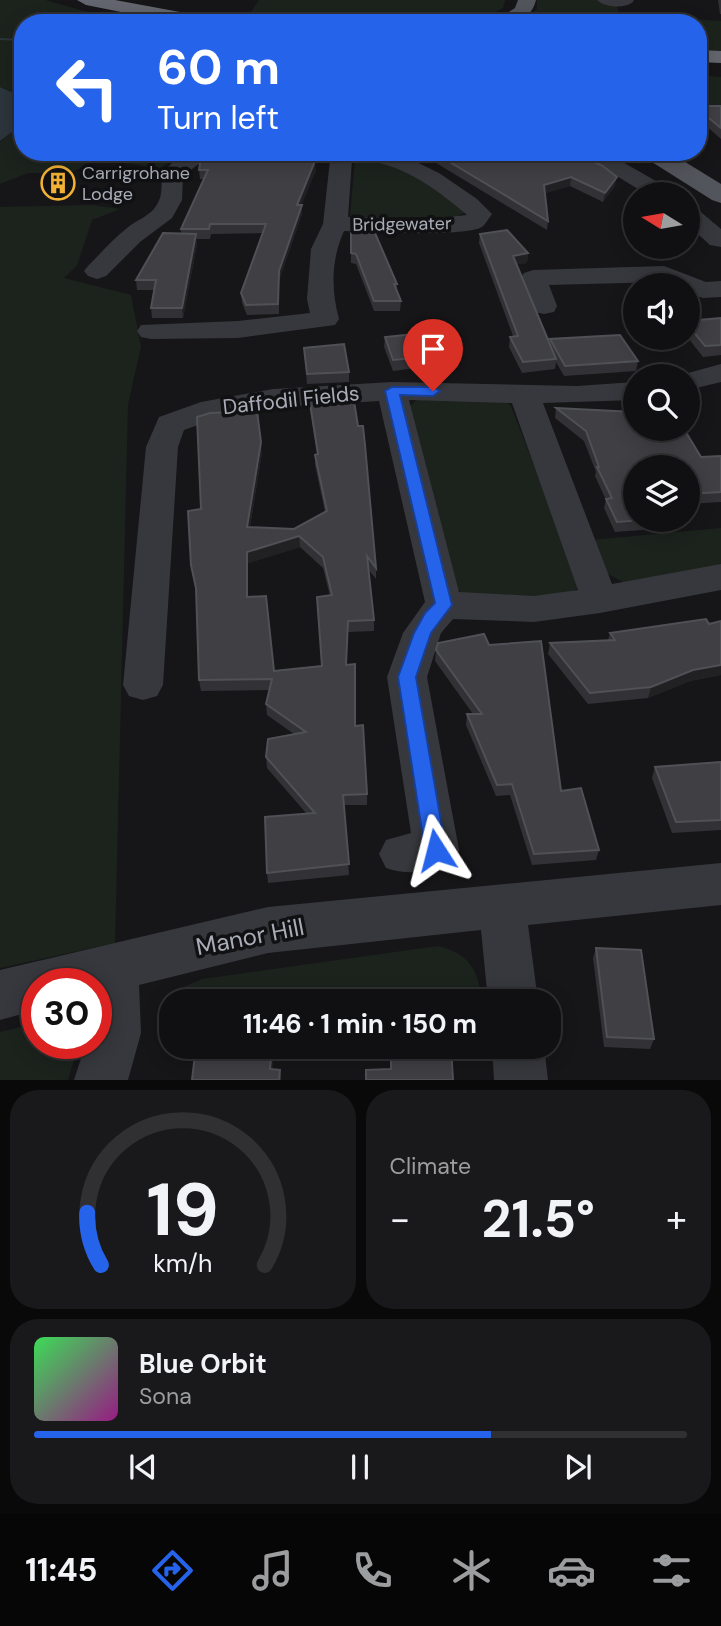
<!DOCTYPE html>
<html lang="en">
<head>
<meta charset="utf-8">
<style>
	body { margin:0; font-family:"DM Sans",sans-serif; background:#19191b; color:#f1f3f6; height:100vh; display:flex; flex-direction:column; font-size:26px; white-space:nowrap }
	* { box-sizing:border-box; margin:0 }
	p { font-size:23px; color:#9c9d9f }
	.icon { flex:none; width:38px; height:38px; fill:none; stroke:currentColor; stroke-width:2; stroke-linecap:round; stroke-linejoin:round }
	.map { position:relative; height:1080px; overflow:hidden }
	.side { display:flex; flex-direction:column; gap:10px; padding:10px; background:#09090a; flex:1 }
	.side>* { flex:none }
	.guide { position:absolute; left:14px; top:14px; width:693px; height:147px; border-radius:28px; box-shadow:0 4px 18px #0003,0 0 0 2px #303032; background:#2563eb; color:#fff; overflow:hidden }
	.needle { width:46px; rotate:281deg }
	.tools { position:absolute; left:623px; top:182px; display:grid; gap:14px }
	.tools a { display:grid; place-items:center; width:77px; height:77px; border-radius:50%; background:#101012; box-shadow:0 4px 18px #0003,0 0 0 2px #303032; font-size:35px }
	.speed { position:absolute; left:21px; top:968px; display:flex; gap:14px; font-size:35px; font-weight:700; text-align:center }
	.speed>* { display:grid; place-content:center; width:91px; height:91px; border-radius:50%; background:#101012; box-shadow:0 4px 18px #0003,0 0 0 2px #303032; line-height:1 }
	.speed .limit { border:10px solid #d22; background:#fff; color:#111 }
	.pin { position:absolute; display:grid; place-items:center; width:60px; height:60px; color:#fff; margin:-72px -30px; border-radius:50% 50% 50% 0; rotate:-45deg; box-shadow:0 0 7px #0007 }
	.pin .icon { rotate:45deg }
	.me { position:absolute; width:77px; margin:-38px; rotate:351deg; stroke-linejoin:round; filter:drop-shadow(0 0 5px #0008) }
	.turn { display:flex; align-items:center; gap:24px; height:147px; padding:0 28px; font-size:32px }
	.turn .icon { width:91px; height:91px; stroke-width:2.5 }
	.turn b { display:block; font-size:49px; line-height:60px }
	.big { font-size:52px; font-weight:700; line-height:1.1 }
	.side .widget { flex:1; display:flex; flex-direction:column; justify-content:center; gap:10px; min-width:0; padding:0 24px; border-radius:28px; background:#19191b }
	.side .dial { align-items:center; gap:0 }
	.dial svg { height:182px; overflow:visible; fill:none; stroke:#303032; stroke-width:7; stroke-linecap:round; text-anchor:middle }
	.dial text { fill:#f1f3f6; stroke:none }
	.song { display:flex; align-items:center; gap:21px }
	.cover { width:84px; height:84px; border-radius:10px; background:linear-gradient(135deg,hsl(130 70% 55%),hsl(310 70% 35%)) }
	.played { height:7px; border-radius:4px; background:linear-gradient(90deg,#2563eb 70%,#303032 70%) }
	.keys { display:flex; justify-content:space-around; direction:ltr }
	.heat { display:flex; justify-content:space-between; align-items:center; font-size:38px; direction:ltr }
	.side .tiles { flex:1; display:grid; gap:10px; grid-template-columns:1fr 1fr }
	.widget:last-child { grid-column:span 2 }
	.trip { position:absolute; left:159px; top:989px; width:402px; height:70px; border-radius:28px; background:#101012; box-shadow:0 4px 18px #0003,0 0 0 2px #303032; font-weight:700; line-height:70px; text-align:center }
	.dock { display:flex; height:112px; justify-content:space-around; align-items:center; background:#060607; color:#9c9d9f }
	.dock .icon { width:49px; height:49px }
	.dock .active { color:#2563eb }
	.dock b { font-size:32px; color:#f1f3f6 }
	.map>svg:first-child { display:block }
</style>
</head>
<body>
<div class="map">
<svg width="721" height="1080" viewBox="0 0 721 1080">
	<rect width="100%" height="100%" fill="#161618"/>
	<path fill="#1c231d" d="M0,0H45L84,11L154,23H23V152H184L159,169L103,158L69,173H28L0,184V142L12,132L16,101L20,96L0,87Z
		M259,0H505L503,8L471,23H246L233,21L251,12Z
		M537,0H596L616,4L619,13L632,15L721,21V52L698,51V23H526L528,16L537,9Z
		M698,75L721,77V106H698Z
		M355,159L393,161L462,207L464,213L456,217H350Z
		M92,205L120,209L92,220L77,265L64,278L131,295L141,347L128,404L115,943L0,968V207Z
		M422,396L504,400L511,406L578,580L579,587L563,597L463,595L454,584L410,406Z
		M721,528V570L629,585L606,573L591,540Z
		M438,946C470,954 478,970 482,1001H172L171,1007H163L175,991L202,979Z
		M37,1023V1043H79L68,1080H0V1032Z"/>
	<path fill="#2c353c" d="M0,87L20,96L16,101L12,132L0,141Z"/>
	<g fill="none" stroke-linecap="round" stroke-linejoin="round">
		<path fill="#2c353c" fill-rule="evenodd" d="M0,38L23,39V41L0,40Z
			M23,101V104L17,108H13V106Z"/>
		<path fill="#37383d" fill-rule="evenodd" d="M597,0H633L634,1C626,9 605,8 597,0Z
			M188,152H396L439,173L477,199L492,214C489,218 485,225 482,227C465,237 368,232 344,231C331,260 331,289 339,319L335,325L238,338L151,339L141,337L137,331L141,325L238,321L310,313L307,299L311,249L323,224L330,160L200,163L183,176L182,200L172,218L140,242L106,276L97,279L88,276L84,271L88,266C101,253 113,239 127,228C135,221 147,217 154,209C172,187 146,176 188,152ZM352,160C397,159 434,187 467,215L431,219L348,217Z
			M578,152H605L670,189L674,194H646Z
			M688,206L696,208L721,229V247L710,245L688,225Z
			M664,266L706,282L721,281V297L703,298L688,293V285H669L661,282L549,285L557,306L554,312L544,314L534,312L520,278L524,273L533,270Z
			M721,364V382L688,390V376H677Z
			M392,382L577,386L635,382V400L543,403L612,584L721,564V590L600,613L534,622L453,619L441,633L427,677L459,850L452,864C430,872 408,876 386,868L379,854L386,840L411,833L387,677L403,633L425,602L379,401C311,405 249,405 184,430L178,447L163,685L157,696L143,700L129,696L123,685L146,447L159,417L201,402L273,389ZM409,400L512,403L578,590L534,596L459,592Z
			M721,863V905L528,925L538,1001H488L481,930L268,953L139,985L141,1033L128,1080H74L86,1043H96V984H37V1010L0,1020V970L268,907Z
			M492,1046H544L548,1080H494Z"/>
		<path fill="#53555c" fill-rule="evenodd" d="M518,0H536C530,23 512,23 492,23L515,8Z
			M640,152H669L721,184V203L712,200L644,157Z"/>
		<path fill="#63666e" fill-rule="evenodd" d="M77,0H115L207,17L216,23H176L86,5Z
			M698,50L721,51V63L698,62Z"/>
	</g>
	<path fill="#323236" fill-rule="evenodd" d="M718,0H721V14H720Z
		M698,106H721V139L698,119Z
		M418,152H572L615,186L603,202L570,186L545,193L548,221L547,230Z
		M199,170H316L301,205L302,214L279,281V314L247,315L242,303L241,293L263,233L211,234L210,239H196L197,244L183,318H152L151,308L154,290H137L136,280L181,234V229L204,179H200Z
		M351,233L397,284V291L401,301L400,311H374L356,264L351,263Z
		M480,234L528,253L527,263L517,264L550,343V339L638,361L636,371L564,376L556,362L555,369L522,373L509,347L510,337L513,336L479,243Z
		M721,318V355L703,357L688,338V321Z
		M385,337L424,357L423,367L393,371L384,347Z
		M304,348L349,372V382L307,384Z
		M309,397L376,568V579L368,569L374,620V631L348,632L346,665L367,794V805H344L349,875L268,883L267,873L306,813L267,768L266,757L294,734L267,715L266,704L269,690L201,691L199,680L196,593L191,565L262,452L250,527L294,529L325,512L315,465V455L317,454L310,408ZM300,547L323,568L330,596L322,666L274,671L248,597V563Z
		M556,408L634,419L701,457L721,456V502L688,504V467L635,520H670L668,528L615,532L604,508L606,500L595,476L596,472L584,441L555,418Z
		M721,621V675L690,681L648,698L588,704L548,654L550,643L608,640L610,633L709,624Z
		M489,645L561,791L599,850L596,860L532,865L510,795L496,796L466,725L467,714H473L435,661L436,650Z
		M721,762V830L672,833L652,778L655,767Z
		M596,948L654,1039L650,1049L604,1047L593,958Z
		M189,1046H274L272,1069L280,1070L281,1080H192L195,1053H191Z"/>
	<path fill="#212124" d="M315,161L316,170L298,214L297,205Z
		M571,177L570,186L543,194L544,185Z
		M617,177L615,186L603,202L605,193Z
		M302,205V214L279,281V314V271Z
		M196,234L197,244L183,318L182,308Z
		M528,253L527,263L512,265L513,256Z
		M261,442L262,452L248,538L247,527Z
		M299,536L300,547L248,563V608L247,552Z
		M721,665V675L690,681L648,698L651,687L693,670Z
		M272,1046H274V1049L272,1079L270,1069Z"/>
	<path fill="#3f3f44" stroke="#4f5156" stroke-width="2" fill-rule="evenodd" d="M698,106H721V128L698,109Z
		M433,152H572L603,166L617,177L605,193L571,177L544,185L548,221Z
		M315,154V161L297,205H302L279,271L278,304L246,305L241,293L266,224H210L209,229H181L208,170H199L201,157Z
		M507,230L528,253L513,256L556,359L523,362L510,337L518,336L480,234Z
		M163,233L196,234L182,308H151L156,280H136Z
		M351,233H375L397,284H394L401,301H374L356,254L351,253Z
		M721,318V345L705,346L688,325V321Z
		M414,334L424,357L393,360L385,337Z
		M620,335L638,361L565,366L550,339Z
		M344,344L349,372L307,374L304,348Z
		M353,395L358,426H363L365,445L376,568L367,556L374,620L348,621L346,665L355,664V726L363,725L367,794L343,795L349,864L267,873L265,817L315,813L266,757L268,739L306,732L266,704L272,679L199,680L196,588L191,565L188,511L201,509L197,417L210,413L257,411L261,442L247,527L294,529L327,511L315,455L318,454L309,397ZM299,536L323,557L332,595L317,597L322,666L274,671L266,596L247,597V552Z
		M556,408L634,412V419H635V429H684L701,457L721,456V492L688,494V467H635V520H644L617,522L606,499L612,498L597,467H599L586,431Z
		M706,619L709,624L721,621V665L693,670L651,687L590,693L550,643L615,640L610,633Z
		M484,634L489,645L541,641L561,791L581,788L599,850L534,854L512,784L497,785L467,714H482L436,650L438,643Z
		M721,762V820L676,822L655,767Z
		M596,948L641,950L654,1039L607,1037Z
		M196,1046H272L270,1069L280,1070L279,1080H192Z
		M391,1046H451L453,1080H366V1070L391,1069Z"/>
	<path fill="#2563eb" stroke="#184099" stroke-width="2" d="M392,387H433L440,391L433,396L400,395L452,605L431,633L416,677L446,850L443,857L436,859L428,857L425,850L398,677L414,633L425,613L435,603L385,391Z"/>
	<defs>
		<symbol id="building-ring" viewBox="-11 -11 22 22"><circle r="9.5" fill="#111113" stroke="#f2b134" stroke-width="1.5"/><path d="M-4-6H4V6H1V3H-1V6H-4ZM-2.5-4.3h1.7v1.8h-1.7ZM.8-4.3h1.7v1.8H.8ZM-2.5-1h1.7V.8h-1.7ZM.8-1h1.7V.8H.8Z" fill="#f2b134"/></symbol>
	</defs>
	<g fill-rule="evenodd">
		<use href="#building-ring" x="39" y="164" width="38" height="38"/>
	</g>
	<g text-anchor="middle" stroke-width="7" stroke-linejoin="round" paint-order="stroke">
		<g font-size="18" fill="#a8adb8" stroke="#111113" text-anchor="start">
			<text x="82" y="179">Carrigrohane<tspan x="82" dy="21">Lodge</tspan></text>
		</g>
		<g font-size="18" fill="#a8adb8" stroke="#111113">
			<text transform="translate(402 224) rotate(-1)" y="6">Bridgewater</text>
		</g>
		<g font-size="21" fill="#a8adb8" stroke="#111113">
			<text transform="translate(291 400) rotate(-6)" y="7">Daffodil Fields</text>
		</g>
		<g font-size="24" fill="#a8adb8" stroke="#111113">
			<text transform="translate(250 937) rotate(-11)" y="8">Manor Hill</text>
		</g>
	</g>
</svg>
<div class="tools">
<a><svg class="needle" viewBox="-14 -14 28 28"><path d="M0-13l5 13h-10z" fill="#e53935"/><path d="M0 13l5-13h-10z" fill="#9c9d9f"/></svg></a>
<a><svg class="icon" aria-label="sound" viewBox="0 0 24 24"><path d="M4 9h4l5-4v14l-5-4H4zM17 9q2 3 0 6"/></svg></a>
<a><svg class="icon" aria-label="search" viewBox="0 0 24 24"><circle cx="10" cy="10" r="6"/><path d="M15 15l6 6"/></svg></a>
<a><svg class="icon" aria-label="layers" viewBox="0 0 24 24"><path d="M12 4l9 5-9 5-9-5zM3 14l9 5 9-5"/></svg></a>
</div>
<div class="speed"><div class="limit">30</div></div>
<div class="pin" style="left:433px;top:391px;background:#d93025"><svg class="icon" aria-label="arrive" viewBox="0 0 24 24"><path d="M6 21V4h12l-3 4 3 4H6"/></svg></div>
<svg class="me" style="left:436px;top:850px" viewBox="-20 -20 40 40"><path d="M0-17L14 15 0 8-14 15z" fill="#2563eb" stroke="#fff" stroke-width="4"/></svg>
<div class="trip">11:46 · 1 min · 150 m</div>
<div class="guide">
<div class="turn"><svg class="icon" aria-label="left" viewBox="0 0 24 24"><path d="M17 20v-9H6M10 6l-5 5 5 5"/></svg><div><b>60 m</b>Turn left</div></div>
</div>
</div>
<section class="side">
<div class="tiles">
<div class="widget dial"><svg viewBox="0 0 100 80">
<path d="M14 69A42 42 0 1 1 86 69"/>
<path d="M14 69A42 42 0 0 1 8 46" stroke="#2563eb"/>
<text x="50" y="56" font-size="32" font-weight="700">19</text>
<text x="50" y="72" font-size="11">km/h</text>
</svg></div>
<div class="widget"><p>Climate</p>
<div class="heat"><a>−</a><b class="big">21.5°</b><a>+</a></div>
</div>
<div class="widget">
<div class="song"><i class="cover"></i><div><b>Blue Orbit</b><p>Sona</p></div></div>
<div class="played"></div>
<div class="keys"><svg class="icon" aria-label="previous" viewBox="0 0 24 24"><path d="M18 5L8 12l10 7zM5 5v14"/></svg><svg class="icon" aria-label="pause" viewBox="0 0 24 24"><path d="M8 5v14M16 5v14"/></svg><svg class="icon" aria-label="next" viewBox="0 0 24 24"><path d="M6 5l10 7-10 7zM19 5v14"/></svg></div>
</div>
</div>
</section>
<nav class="dock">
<b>11:45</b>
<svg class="icon active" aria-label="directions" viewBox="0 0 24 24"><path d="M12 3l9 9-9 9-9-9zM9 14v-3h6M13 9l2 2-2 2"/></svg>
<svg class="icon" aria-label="music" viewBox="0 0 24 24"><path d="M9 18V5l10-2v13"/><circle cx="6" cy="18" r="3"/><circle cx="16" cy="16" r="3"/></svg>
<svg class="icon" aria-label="phone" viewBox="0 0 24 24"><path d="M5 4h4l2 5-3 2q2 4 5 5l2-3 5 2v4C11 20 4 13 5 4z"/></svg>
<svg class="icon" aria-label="climate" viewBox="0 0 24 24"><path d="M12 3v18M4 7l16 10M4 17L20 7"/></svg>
<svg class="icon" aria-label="car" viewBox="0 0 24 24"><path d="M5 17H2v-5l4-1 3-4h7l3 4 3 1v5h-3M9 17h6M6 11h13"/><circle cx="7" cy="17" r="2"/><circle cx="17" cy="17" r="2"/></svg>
<svg class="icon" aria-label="filters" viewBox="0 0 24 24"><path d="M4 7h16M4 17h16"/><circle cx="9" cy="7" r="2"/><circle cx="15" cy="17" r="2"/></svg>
</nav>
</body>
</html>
